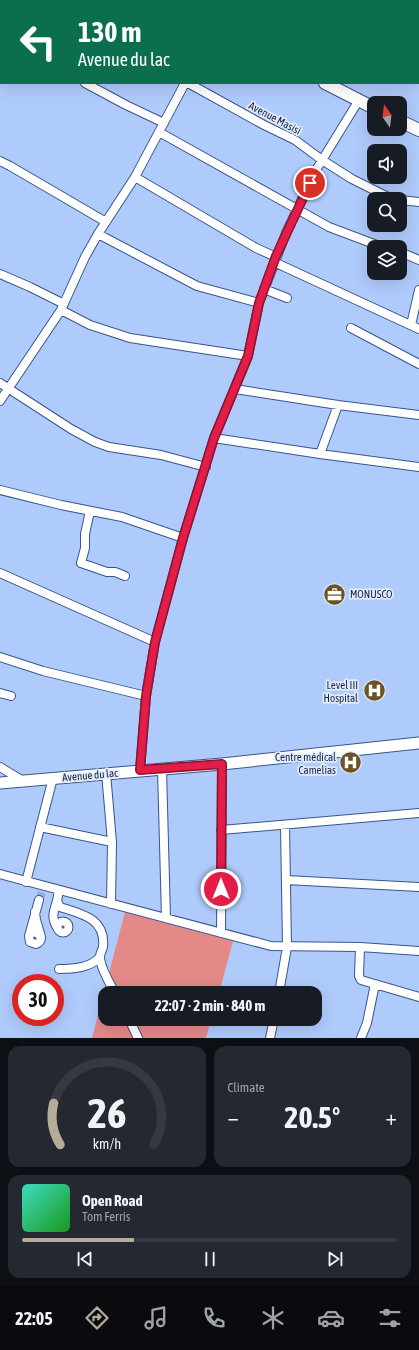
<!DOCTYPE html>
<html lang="en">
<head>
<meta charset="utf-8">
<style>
	body { margin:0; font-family:"Asap Condensed",sans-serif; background:#242831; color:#f1f3f6; height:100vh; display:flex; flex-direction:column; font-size:15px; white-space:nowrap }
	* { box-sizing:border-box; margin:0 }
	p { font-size:13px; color:#9ea1a6 }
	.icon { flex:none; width:22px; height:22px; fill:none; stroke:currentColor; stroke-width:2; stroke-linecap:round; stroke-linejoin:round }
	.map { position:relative; height:1038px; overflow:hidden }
	.side { display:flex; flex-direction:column; gap:8px; padding:8px; background:#0d0f14; flex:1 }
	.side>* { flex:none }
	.banner { position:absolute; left:0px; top:0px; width:419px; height:84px; box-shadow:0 4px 16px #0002; background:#0b6e4f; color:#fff; overflow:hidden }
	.needle { width:26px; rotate:346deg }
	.buttons { position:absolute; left:367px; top:96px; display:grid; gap:8px }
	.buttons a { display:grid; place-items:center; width:40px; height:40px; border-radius:8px; background:#171b24; box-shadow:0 4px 16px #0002; font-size:20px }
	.speed { position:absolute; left:12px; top:974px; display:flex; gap:8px; font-size:20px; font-weight:700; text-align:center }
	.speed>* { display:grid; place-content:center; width:52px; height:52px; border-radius:50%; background:#171b24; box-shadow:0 4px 16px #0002; line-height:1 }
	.speed .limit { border:6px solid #d22; background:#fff; color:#111 }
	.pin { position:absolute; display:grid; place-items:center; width:34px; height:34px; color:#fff; margin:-17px; border:2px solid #fff; border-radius:50%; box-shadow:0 1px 4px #0007 }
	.me { position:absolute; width:44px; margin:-22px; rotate:0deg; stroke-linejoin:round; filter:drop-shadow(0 0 3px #0008) }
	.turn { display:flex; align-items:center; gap:14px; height:84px; padding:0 12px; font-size:18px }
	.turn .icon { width:52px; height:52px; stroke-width:2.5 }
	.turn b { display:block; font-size:28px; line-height:34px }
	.big { font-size:30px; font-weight:700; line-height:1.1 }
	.side .tile { flex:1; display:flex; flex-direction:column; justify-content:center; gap:6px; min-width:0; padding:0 14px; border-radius:12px; background:#242831 }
	.side .dial { align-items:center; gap:0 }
	.dial svg { height:104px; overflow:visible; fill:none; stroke:#363941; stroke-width:7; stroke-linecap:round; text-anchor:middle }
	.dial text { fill:#f1f3f6; stroke:none }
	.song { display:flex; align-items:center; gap:12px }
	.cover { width:48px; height:48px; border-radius:6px; background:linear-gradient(135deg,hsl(170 70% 55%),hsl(120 70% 35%)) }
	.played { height:4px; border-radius:2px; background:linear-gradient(90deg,#b5ab98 30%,#363941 30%) }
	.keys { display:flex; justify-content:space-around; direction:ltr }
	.heat { display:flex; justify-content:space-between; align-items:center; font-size:22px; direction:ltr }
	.side .tiles { flex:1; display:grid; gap:8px; grid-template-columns:1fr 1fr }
	.tile:last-child { grid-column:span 2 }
	.trip { position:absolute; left:98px; top:986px; width:224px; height:40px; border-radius:12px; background:#171b24; box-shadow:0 4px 16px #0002; font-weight:700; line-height:40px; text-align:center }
	.tab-bar { display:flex; height:64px; justify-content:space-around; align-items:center; background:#090b0e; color:#9ea1a6 }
	.tab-bar .icon { width:28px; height:28px }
	.tab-bar .active { color:#b5ab98 }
	.tab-bar b { font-size:18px; color:#f1f3f6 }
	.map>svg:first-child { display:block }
</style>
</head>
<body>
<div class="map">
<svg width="419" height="1038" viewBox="0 0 419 1038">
	<rect width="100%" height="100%" fill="#afcbfc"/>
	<path fill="#e48987" d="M125,912L233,941L219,993H105V1019H211L206,1038H92Z"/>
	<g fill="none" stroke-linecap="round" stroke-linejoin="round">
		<path stroke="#91aad6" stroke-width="8" stroke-dasharray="8 4" stroke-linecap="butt" d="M39,900L42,892"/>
		<defs>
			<path id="minor" d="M206,1L207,0
				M418,31L419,29
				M0,42H1
				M85,83L126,105L164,123
				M188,83L264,125L295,140L322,160L352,179L392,199
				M159,132L329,227L382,247
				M0,161L10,166L106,222
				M135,177L256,248L276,257
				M400,200L419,202
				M98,234L197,286L259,303
				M400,252L419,260
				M274,262L419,329
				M0,274L30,287L64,304
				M264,289L287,298
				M61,310L90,325L130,338L248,356
				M411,325L419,290
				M351,328L419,364
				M0,383L71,429L95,442L109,447L161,455L206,467
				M235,389L338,405L419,415
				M0,401L61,310L85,257L98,234L135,177L185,83
				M214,438L320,454L419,467
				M320,454L338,405
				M0,490L61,505L122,517L183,538
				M90,511L85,534V548L81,563L107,572H115L125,576
				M0,573L155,642
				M0,657L43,671L146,696
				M0,693L11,696
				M0,767L23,781
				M162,769L166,918
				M140,770L146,696L155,642L183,538L214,438L248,356L259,303L286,233L316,170L359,100
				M106,773L112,842L111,904
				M40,827L112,842
				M221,830L419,813
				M0,874L271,946L360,947L419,951
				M286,880L419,887
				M26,882L53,778
				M59,890L57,901L60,907C81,914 106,918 103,947C102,951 99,955 100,959C102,971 109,982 115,993
				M57,901C53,913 51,918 58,929
				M35,912L36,920L41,937C41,941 39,943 36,944L30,942L29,936L32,933L35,932L40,936
				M57.5 927a5.5 5.5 0 1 1 11 0a5.5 5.5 0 1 1-11 0Z
				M221,933L222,764
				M29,936L39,900
				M360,947L359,976L361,980L419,997
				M59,969C73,969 90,968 100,957
				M279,993L287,947L285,825
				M129,1019L138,1038
				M270,1038L274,1019
				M361,1038L367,1023L375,984"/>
			<path id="major" d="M0,783L222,764L419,743"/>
			<path id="highway" d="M161,0L163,1
				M325,83L374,108
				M400,121L419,130"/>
		</defs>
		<use href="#minor" stroke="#38558b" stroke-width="10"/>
		<use href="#major" stroke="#38558b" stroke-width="13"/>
		<use href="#highway" stroke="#38558b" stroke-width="14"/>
		<use href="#minor" stroke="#fff" stroke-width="8"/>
		<use href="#major" stroke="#fff" stroke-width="11"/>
		<use href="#highway" stroke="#fff" stroke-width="12"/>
	</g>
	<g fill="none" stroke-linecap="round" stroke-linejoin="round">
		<defs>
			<path id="route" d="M221,889L222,764L140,770L146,696L155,642L183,538L214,438L248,356L259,303L276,256L310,183"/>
		</defs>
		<use href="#route" stroke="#92132f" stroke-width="10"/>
		<use href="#route" stroke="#e11d48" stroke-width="7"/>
	</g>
	<defs>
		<symbol id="office-disc" viewBox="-11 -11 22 22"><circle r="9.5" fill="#6c5324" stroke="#e1ebfe"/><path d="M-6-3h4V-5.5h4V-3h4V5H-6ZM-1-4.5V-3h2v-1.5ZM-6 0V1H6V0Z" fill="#fff"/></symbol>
		<symbol id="hospital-disc" viewBox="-11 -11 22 22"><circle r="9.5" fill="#6c5324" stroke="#e1ebfe"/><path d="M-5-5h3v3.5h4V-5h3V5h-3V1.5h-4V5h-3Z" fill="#fff"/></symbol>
	</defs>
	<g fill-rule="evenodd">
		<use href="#office-disc" x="322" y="582" width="25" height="25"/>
		<use href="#hospital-disc" x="362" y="678" width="25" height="25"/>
		<use href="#hospital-disc" x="338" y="750" width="25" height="25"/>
	</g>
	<g text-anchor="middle" stroke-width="3.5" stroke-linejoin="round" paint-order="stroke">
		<g font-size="11" fill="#1b2840" stroke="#e1ebfe">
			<text transform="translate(275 118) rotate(28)" y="4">Avenue Masisi</text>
			<text transform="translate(90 775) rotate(-5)" y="4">Avenue du lac</text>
		</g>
		<g font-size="11" fill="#1b2840" stroke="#e1ebfe" text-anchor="end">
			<text x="350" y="598" text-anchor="start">MONUSCO</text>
			<text x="358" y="689">Level III<tspan x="358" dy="13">Hospital</tspan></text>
			<text x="336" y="761">Centre médical<tspan x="336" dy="13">Camelias</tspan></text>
		</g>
	</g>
</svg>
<div class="buttons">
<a><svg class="needle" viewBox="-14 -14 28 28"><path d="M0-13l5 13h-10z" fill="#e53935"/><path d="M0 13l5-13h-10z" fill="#9ea1a6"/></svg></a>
<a><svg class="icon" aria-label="sound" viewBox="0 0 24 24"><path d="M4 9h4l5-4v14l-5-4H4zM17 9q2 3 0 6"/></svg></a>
<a><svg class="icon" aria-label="search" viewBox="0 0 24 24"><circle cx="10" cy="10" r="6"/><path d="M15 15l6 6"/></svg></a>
<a><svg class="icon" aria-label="layers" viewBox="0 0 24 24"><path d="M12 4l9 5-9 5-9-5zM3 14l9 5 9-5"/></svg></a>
</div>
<div class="speed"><div class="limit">30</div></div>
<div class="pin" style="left:310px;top:183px;background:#d93025"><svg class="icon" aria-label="arrive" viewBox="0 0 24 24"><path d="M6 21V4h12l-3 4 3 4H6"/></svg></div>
<svg class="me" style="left:221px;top:889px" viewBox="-20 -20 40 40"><circle r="17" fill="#e11d48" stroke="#fff" stroke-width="3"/><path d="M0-11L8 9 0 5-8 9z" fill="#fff"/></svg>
<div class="trip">22:07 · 2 min · 840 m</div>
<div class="banner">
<div class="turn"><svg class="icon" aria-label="left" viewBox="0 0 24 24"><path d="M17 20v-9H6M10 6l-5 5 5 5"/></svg><div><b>130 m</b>Avenue du lac</div></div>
</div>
</div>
<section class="side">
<div class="tiles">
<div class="tile dial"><svg viewBox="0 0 100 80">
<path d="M14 69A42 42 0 1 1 86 69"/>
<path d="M14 69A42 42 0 0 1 9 37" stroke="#b5ab98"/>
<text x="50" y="56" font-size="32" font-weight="700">26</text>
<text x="50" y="72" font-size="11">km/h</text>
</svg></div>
<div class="tile"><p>Climate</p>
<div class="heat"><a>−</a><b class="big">20.5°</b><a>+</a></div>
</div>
<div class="tile">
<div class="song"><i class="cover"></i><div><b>Open Road</b><p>Tom Ferris</p></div></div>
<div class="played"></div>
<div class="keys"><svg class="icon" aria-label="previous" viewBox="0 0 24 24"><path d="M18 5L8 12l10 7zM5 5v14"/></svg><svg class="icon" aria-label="pause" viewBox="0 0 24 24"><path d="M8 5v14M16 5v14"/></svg><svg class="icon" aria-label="next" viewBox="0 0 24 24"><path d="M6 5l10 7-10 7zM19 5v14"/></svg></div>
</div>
</div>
</section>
<nav class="tab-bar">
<b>22:05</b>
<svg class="icon active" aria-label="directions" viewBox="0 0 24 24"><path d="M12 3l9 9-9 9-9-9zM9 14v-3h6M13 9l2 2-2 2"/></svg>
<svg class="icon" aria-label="music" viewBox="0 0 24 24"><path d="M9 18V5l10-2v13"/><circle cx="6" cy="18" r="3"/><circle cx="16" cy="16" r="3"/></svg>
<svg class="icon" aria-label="phone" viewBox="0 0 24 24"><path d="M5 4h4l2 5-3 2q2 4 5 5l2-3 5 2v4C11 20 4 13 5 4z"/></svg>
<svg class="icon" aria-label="climate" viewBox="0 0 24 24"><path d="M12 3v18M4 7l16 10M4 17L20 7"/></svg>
<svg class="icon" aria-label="car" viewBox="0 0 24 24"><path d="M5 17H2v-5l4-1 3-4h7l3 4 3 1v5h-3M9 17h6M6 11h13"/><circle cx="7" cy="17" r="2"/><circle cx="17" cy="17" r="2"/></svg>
<svg class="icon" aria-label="filters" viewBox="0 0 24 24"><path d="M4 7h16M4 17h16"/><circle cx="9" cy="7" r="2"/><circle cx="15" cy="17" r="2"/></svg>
</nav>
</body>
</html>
